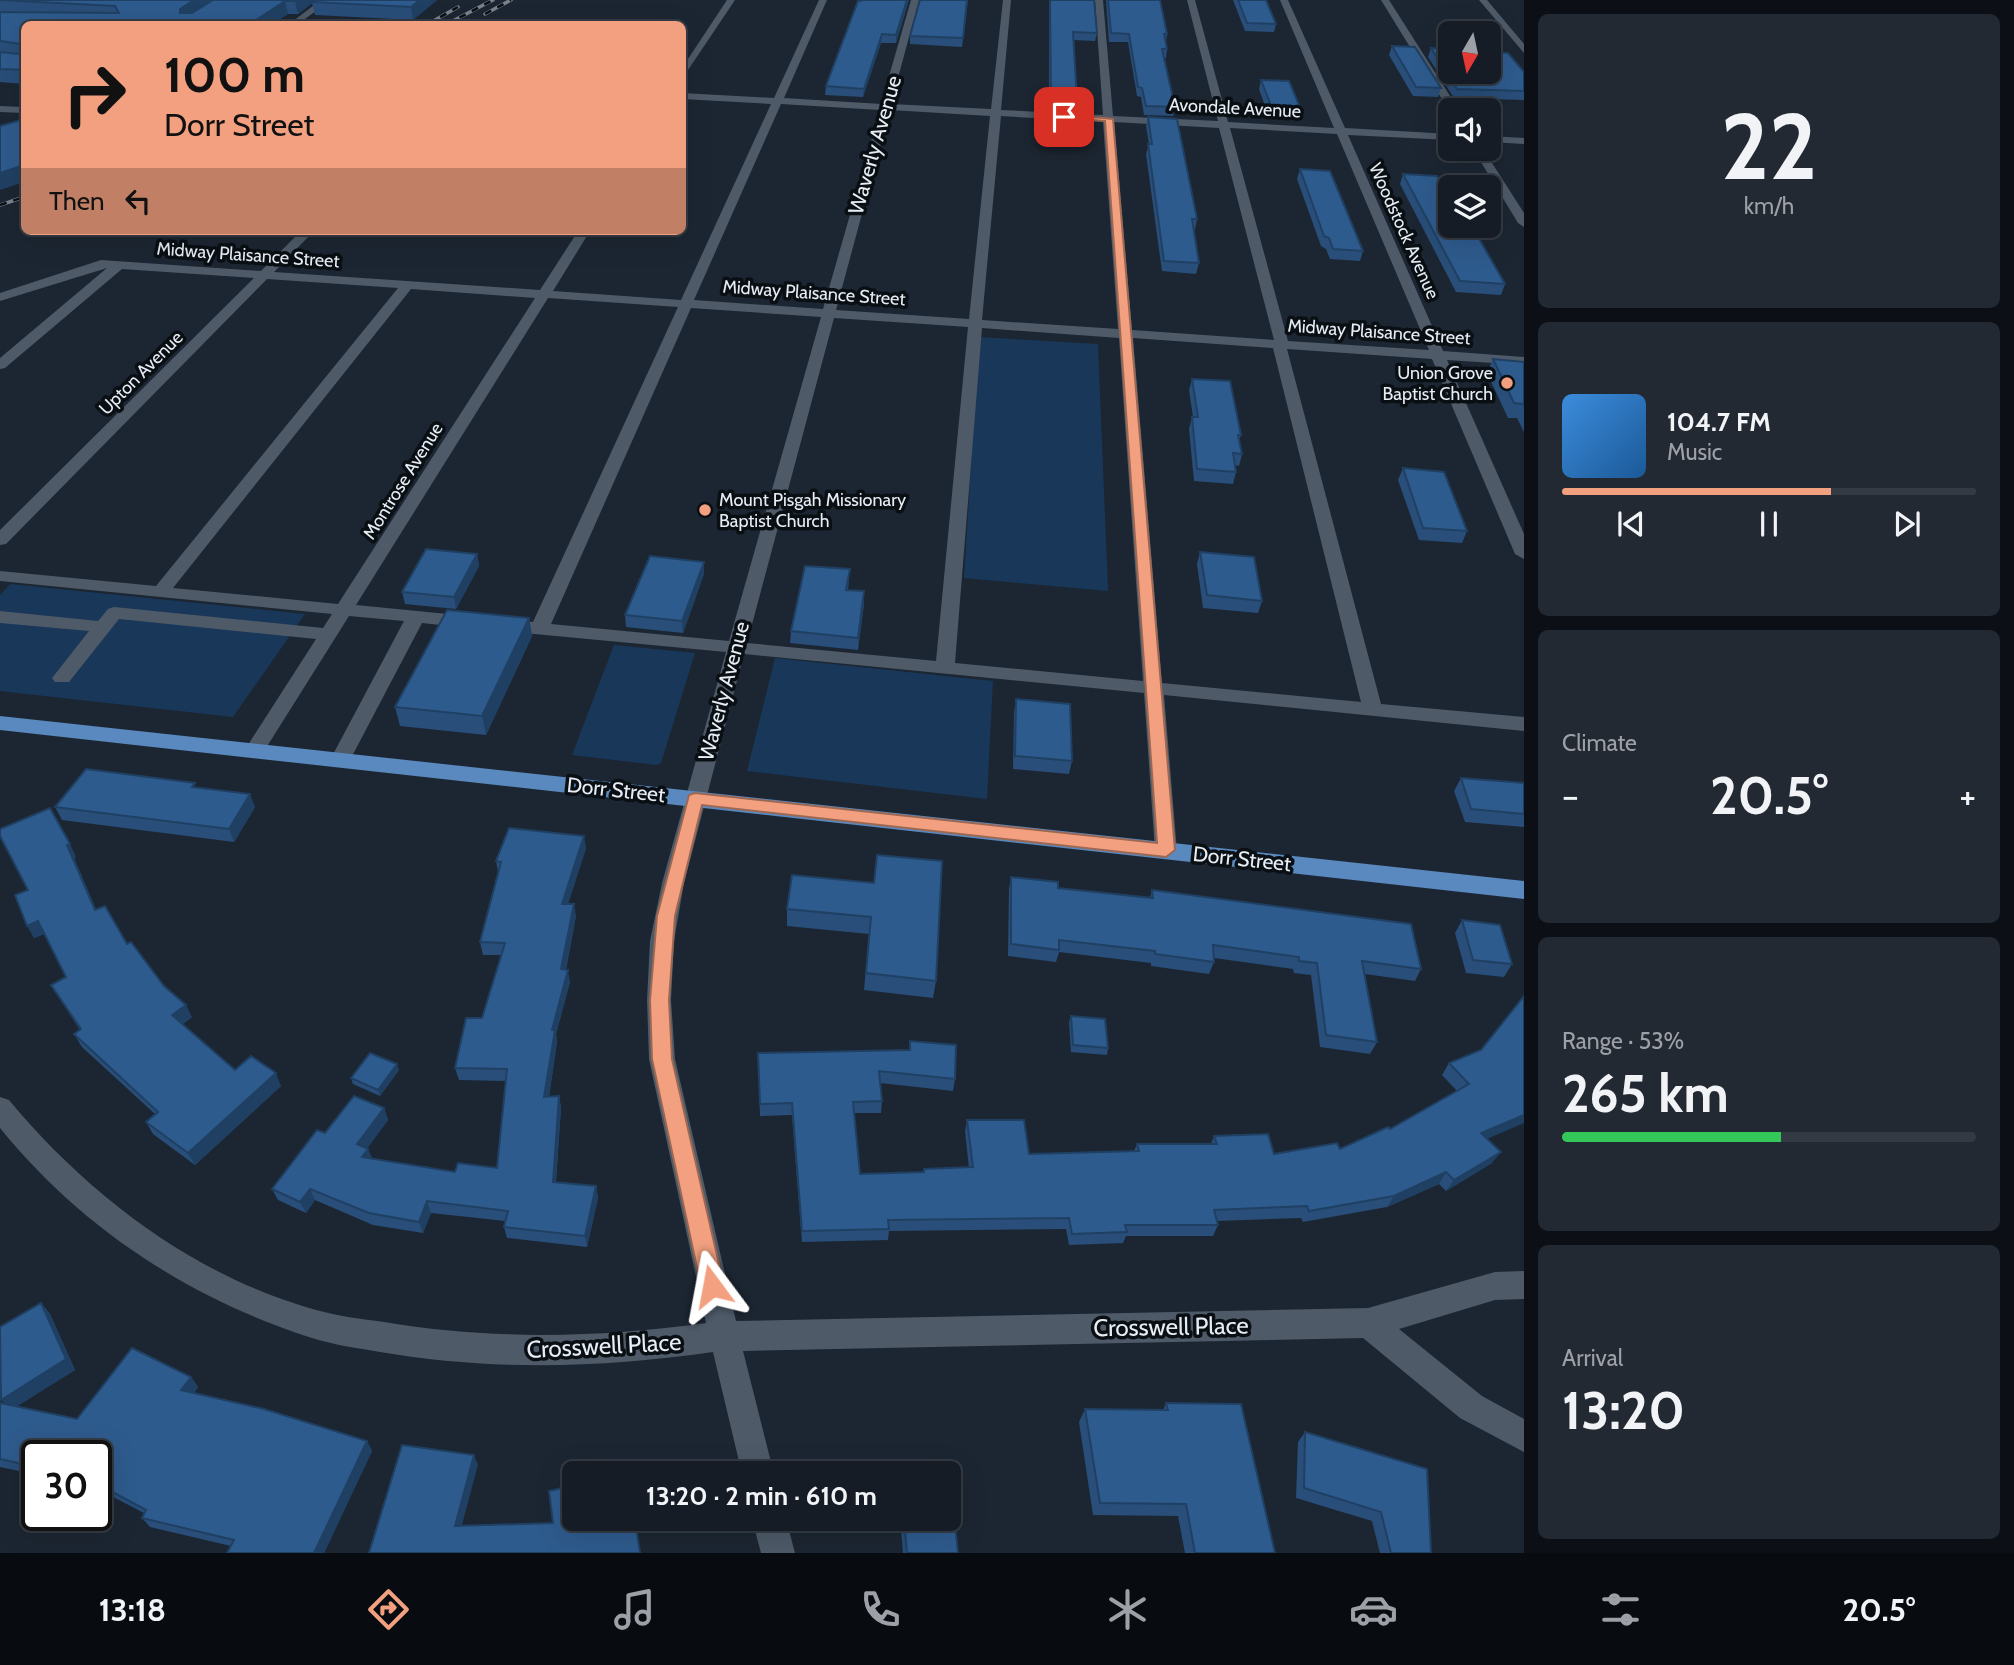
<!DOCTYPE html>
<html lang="en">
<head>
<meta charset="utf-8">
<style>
	body { margin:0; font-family:Cabin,sans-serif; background:#222932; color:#f1f3f6; height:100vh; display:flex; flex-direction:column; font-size:26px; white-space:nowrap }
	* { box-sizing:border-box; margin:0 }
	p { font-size:23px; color:#9da1a7 }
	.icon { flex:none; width:38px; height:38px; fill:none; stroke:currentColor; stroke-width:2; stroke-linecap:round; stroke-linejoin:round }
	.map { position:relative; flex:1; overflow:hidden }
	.sheet { display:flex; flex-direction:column; gap:14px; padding:14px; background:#0c0f15; width:490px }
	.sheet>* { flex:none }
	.guide { position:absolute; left:21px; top:21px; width:665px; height:214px; border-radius:10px; box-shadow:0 7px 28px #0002,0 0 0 2px #343a43; background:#f2a07f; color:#111; overflow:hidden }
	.needle { width:46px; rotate:189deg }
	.tools { position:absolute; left:1438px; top:21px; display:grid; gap:14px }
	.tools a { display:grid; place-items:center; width:63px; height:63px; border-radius:10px; background:#151c26; box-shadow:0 7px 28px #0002,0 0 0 2px #343a43; font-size:35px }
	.speed { position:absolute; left:21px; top:1440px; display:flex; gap:14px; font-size:35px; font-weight:700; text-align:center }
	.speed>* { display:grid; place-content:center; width:91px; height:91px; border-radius:50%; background:#151c26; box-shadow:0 7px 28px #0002,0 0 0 2px #343a43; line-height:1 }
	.speed .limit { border:4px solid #111; border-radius:10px; background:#fff; color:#111 }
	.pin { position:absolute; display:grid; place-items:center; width:60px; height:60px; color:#fff; margin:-30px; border-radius:14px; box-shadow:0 4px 10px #0006 }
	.me { position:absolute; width:77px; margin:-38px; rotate:347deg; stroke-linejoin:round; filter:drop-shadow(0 0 5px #0008) }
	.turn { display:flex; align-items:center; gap:24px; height:147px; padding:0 28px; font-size:32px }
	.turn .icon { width:91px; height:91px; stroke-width:2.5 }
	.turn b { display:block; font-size:49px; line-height:60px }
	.then { display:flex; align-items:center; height:66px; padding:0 28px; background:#0003; gap:14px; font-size:26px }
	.big { font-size:52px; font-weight:700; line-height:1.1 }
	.sheet .widget { flex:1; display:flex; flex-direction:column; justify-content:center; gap:10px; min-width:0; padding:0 24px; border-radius:10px; background:#222932 }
	.sheet .dial { align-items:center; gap:0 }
	.dial b { font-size:91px; line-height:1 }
	.song { display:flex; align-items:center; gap:21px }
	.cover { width:84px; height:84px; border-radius:10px; background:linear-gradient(135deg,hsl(210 70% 55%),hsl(210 70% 35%)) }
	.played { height:7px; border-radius:4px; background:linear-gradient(90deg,#f2a07f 65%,#343a43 65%) }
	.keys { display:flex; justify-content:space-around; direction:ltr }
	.heat { display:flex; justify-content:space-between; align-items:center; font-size:38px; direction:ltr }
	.charge { height:10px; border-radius:5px; background:linear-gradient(90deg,#34c759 53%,#343a43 0) }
	.trip { position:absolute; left:562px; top:1461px; width:399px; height:70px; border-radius:10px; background:#151c26; box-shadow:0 7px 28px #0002,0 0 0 2px #343a43; font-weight:700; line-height:70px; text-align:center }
	.menu { display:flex; height:112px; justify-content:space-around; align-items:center; background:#080b0f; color:#9da1a7 }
	.menu .icon { width:49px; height:49px }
	.menu .selected { color:#f2a07f }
	.menu b { font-size:32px; color:#f1f3f6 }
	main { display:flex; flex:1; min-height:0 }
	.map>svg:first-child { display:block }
</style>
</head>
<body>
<main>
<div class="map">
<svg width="1524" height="1553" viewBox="0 0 1524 1553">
	<rect width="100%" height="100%" fill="#1c2632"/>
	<path fill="#193759" d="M979,337L1098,344L1108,591L964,578Z
		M10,584L305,614L233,717L0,691V595Z
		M614,645L695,653L661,763L657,765L572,755Z
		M775,658L993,681L987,799L747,771Z"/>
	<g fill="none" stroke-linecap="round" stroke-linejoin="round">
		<path fill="#4e5a68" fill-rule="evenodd" d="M321,0H331L298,24H289Z
			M727,0H735L682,79V68Z
			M819,0H827L784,98L881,104L911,0H919L891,104L991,109L1003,0H1011L1001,110L1103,115L1095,0H1103L1113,116L1218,121L1187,0H1195L1228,122L1334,128L1280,0H1288L1345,128L1451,134V140L1348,135L1443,351L1524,357V365L1447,360L1524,534V559L1515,554L1432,359L1287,349L1381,704L1524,717V731L1164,695L1177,851L1174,857L1166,859L1158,857L1155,851L1144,693L744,654L684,883L674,941L671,1000L675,1059L736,1321L1368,1308L1495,1272L1524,1271V1299L1495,1300L1399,1329L1482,1396L1524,1419V1452L1460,1418L1363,1338L743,1351L774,1474H742L713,1352C602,1368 491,1371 380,1352C357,1348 334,1345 312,1338C190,1299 81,1228 0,1128V1097L9,1100C89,1196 194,1276 316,1310C338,1316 361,1319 384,1322C491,1340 599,1338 706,1323L649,1059L647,1000L650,941L662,883L726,652L504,631L495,625L504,619L533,622L678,307L548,298L356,605L468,616L477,622L468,628L422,623L350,760L347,765H333L330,760L404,621L349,616L261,756H247L244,751L316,639L119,619L69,682H55L52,678L89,631L0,623V611L98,621L108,609L114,607L323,628L332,614L0,581V571L156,586L398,288L267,279L6,544L0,545V530L254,278L122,269L5,368L0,369V358L107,268L0,301V293L101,260L261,271L301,231H314L274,272L540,290L578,231H590L553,291L681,300L771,104L682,99V93L774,98ZM781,104L880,110L823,309L694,300ZM890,110L990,116L969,319L836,310ZM1001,116L1103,122L1118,329L982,320ZM1114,122L1219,128L1274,340L1132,330ZM1230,128L1337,134L1429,350L1288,341ZM411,289L535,298L338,604L173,588ZM691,308L821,317L729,641L551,624ZM834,318L968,327L936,661L747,643ZM982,328L1119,338L1143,681L955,663ZM1133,338L1273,348L1361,702L1162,683Z
			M1381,0H1389L1459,110L1450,112Z
			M1479,0H1487L1524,44V53Z
			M0,106L24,107V113L0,112Z
			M1489,136L1524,138V144L1489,142Z
			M1473,149H1483L1524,213V227L1518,223Z
			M752,1519H786L795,1553H761Z"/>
		<path fill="#5989be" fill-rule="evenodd" d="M0,716L1524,881V899L0,730Z"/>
		<defs>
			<path id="rail" d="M485,14L511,0
				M428,24L458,7
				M447,24L493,0
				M0,205L24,197"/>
		</defs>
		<use href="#rail" stroke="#79828c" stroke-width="3.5"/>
		<use href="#rail" stroke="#0a0f14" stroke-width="2.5" stroke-dasharray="7" stroke-linecap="butt"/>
	</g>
	<path fill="#284e79" d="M0,0H437L413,20L315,15L312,3L298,14H288L272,24H24V84L0,82Z
		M862,0H909L896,43H881L863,97L825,95L826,86Z
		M968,0L962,47L910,44V36Z
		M1049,0H1094L1097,33L1095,41L1074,40L1077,99L1076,108L1049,106Z
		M1106,0H1160L1167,34L1166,42L1167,49L1166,58H1164L1175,107L1173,116L1144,115L1141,97L1137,96L1128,42H1109Z
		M1233,0H1266L1276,24L1274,32L1245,31Z
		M1392,46L1441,88L1438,97L1413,96L1389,55Z
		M1431,48L1524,72V100L1454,98L1428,57Z
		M1261,80L1301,110L1299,119L1269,117L1259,89Z
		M1148,117L1197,219L1195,229H1194L1199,263L1196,274L1162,271L1146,154L1149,144L1146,126Z
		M1300,169L1363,251L1360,261L1330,259L1326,249L1321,246L1297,179Z
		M1403,174L1505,284L1501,295L1456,292L1400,184Z
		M1493,359L1524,362V432L1517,418H1508L1487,373Z
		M1192,379L1241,435L1239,440L1242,454L1239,466L1235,465L1236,472L1233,484L1194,481L1189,429L1192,417H1193L1189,390Z
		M1403,468L1467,531L1462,543L1419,540L1398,480Z
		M1200,552L1262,601L1258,613L1203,608L1197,564Z
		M477,554L479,566L456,609L405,604L402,592Z
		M850,569L848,590L864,604L858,650L790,643L791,631Z
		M704,574L683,633L626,627L625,615Z
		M529,618L532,636L486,735L400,726L395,707Z
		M1016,699L1072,761L1069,774L1013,769L1014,712Z
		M1461,778L1524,783V827L1465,822L1454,791Z
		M196,787L255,807L234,842L62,820L55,807Z
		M0,836L76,857L74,858L96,910L192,1017L183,1024L235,1070L281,1086L195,1165L153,1134L146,1122L155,1114L82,1047L74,1034L80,1030L51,985L66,977L44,934L34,938L28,890Z
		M586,848L568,904L576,916L566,970L570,982L556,1034L557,1042L549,1097L559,1096L561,1108L556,1182L596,1186L598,1198L587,1247L507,1238L504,1227L505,1221L431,1213L423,1233L373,1225L315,1200L306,1213L278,1200L272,1189L325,1133L384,1108L388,1120L367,1148L372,1159L455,1172L497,1168L506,1081L459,1080L455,1068L482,1018L501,955H483L480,942L498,872L496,861Z
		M1011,877L1058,888L1150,898L1152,890L1421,969L1415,981L1365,974L1377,1042L1370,1054L1320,1047L1311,975L1294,973L1293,969L1214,958V962L1209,974L1151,966V963L1059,952L1056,962L1008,956L1009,889Z
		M874,883L936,981L933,998L864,990L869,934L787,926V909Z
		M1462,920L1512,964L1504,977L1466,973L1455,933Z
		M1071,1016L1108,1048L1107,1055L1071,1052L1069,1022Z
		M910,1041L955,1079L953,1091L880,1083L882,1101L881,1113H854L860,1174L923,1172L924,1169L969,1168L965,1131L967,1120L1029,1154L1134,1151L1137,1144H1211L1214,1136L1274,1154L1340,1149L1390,1129L1457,1091L1442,1075L1449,1063L1481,1050L1487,1139L1492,1163L1446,1191L1439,1184L1387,1207L1303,1222L1301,1218L1217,1221L1218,1225L1213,1236H1126L1123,1243L1069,1245L1066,1229L889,1231L888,1240L802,1242L792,1115L760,1116L758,1053L909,1050Z
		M399,1070L380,1096L353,1084L351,1078Z
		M41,1303L50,1314L75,1370L17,1406L77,1419L191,1377L198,1387L194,1393L367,1441L372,1451L324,1553H227L231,1546L150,1527L142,1518L144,1513L96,1488V1456H37L33,1474L0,1467V1403L5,1404Z
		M1166,1403L1275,1553H1185L1178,1516L1093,1515L1079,1422L1085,1409L1163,1410Z
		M1305,1432L1431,1553H1380L1372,1521L1296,1498L1298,1442Z
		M900,1466H949L958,1553H903L900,1519H948V1474H899Z"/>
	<path fill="#204063" d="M194,0H216L183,24L180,13V9Z
		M297,0H317L298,14L295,1Z
		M420,0H437L413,20L411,7Z
		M907,0H909L896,43V35Z
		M285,1L288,14L272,24H250Z
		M882,34L881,43L863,97L864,89Z
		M24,165V182L0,190V173Z
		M477,554L479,566L456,609L454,597Z
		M704,562V574L683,633L682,621Z
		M864,591V604L858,650V638Z
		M529,618L532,636L486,735L482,716Z
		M250,794L255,807L234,842L229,829Z
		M584,836L586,848L564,916L562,904Z
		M70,844L76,857L74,858L102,923L95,910L67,845Z
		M574,904L576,916L563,982L561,969Z
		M38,921L45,934L34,938L27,926Z
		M568,970L570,982L556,1034L557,1042L547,1109L544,1097L552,1030Z
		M186,1005L192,1017L178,1027L172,1015Z
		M397,1064L399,1070L380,1096L378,1090Z
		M276,1073L281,1086L195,1165L188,1153Z
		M559,1096L561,1108L555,1193L553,1182Z
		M384,1108L388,1120L362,1156L357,1144Z
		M1524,1115V1123L1473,1145L1481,1133Z
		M368,1149L373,1160L362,1157Z
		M1501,1152L1492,1163L1446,1191L1454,1180Z
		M1446,1172L1439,1184L1387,1207L1394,1196Z
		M596,1186L598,1198L587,1247L585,1236Z
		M310,1189L315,1200L306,1213L300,1202Z
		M427,1201L431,1213L423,1233L419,1222Z
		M41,1303L50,1314L75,1370L11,1410L1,1400Z
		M191,1377L198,1387L189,1400L181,1390Z
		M367,1441L372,1451L324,1553H314Z
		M32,1449L38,1456H37V1467L33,1474L23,1464Z
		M474,1455L478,1465L459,1536L455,1526Z"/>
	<path fill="#2e5b8d" stroke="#204063" stroke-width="2" d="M0,0H194L180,9V13H192L213,0H297L295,1H285L250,24H24V70L0,69V52L19,54L22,51L21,44L0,41V12L119,13L115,6Z
		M315,0H420L411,7L312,2Z
		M862,0H907L896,35L882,34L864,89L826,86L858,1H861Z
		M920,0H967L963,38L910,36Z
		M1050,0H1094L1097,33L1073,32L1077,99L1051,97Z
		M1108,0H1160L1167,34H1164L1167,49H1162L1175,107L1146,106L1142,88L1138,87L1129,34L1111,33Z
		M1238,0H1266L1276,24L1247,23Z
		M1392,46L1415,47L1441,88L1416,87Z
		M1431,48L1451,50V72H1489V52L1508,53L1524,72V91L1457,89Z
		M1261,80L1289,81L1301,110L1272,108Z
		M1148,117L1177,119L1197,219H1192L1199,263L1164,261L1148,144H1152Z
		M24,119V165L0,173V126Z
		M1300,169L1330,171L1363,251L1333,249L1329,238L1324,236Z
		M1403,174L1437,176L1451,201V226H1472L1505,284L1460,281Z
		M1493,359L1524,362V405L1523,404L1514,403Z
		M1192,379L1230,381L1241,435H1238L1242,454L1233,453L1236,472L1197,469L1192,417H1198Z
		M1403,468L1444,472L1467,531L1423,528Z
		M426,549L477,554L454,597L402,592Z
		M1200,552L1254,557L1262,601L1207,595Z
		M650,556L704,562L682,621L625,615Z
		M805,566L850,569L846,590L864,591L858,638L791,631Z
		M447,610L529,618L482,716L395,707Z
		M1016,699L1070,704L1072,761L1015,756Z
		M86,769L195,783L192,787L250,794L229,829L55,807Z
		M1461,778L1524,783V814L1471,809Z
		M50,808L70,844L67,845L95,910L105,906L127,944L131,942L164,986L186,1005L172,1015L235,1070L251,1056L276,1073L188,1153L146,1122L158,1112L74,1034L81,1029L51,985L66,977L38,921L27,926L15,895L28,890L0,836V829Z
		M509,828L584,836L562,904H574L561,969L568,970L552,1030H555L544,1097L559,1096L553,1182L596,1186L585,1236L504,1227L508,1211L427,1201L419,1222L369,1213L310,1189L300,1202L272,1189L317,1130L325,1133L354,1096L384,1108L357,1144L368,1149L362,1157L455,1172L458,1163L497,1168L507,1069L455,1068L466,1018H482L505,943L480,942L501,862L496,861Z
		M877,855L942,861L936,981L866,973L871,917L787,909L792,875L874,883Z
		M1011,877L1058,882V888L1153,898L1152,890L1411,924L1421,969L1362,961L1377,1042L1326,1035L1317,963L1299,961V957L1213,945L1214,962L1155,954V951L1059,940V950L1011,944Z
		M1462,920L1500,925L1512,964L1473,960Z
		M1524,996V1115L1481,1133L1501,1152L1454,1180L1446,1172L1394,1196L1309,1211L1307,1206L1214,1210L1218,1225H1125L1127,1232L1072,1234L1069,1218L888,1220L889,1229L802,1231L792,1103L760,1104L758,1053L910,1050V1041L956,1045L955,1079L879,1071L882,1101L853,1102L860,1174L924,1172V1169L973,1167L967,1120H1024L1029,1154L1139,1151L1137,1144H1217L1214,1136L1268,1134L1274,1154L1337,1143L1340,1149L1388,1127L1390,1129L1469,1084L1449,1063L1481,1050Z
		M1071,1016L1105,1019L1108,1048L1073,1045Z
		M370,1053L397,1064L378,1090L351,1078Z
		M41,1303L66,1359L1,1400L0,1327Z
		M132,1348L191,1377L181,1390L264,1409L367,1441L314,1553H227L234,1540L142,1518L146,1510L96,1483V1456H44L32,1449L23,1464L0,1459V1403L77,1419Z
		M1166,1403L1241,1404L1275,1553H1195L1186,1504L1100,1503L1085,1409L1168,1410Z
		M1305,1432L1427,1469L1431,1553H1391L1381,1512L1304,1488Z
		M402,1445L474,1455L455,1526L553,1523L549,1491L574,1485V1519H635L640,1553H369Z
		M900,1466H949L958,1553H907L904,1519H948V1474H901Z"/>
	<path fill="#f2a07f" stroke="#9d6853" stroke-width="2" d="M1064,114L1113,119L1175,850L1166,857L702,805L675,916L669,1000L672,1059L724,1286L720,1294L712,1297L705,1294L701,1286L652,1059L650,1000L657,916L689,795L695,793L1157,843L1105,121L1061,118Z"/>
	<g fill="#f2a07f" stroke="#0a0f14" stroke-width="2.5">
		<circle cx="1507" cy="383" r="7"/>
		<circle cx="705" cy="510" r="7"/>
	</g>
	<g text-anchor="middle" stroke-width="7" stroke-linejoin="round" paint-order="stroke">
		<g font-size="18" fill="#e6edf5" stroke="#0a0f14">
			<text transform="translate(1235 108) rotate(3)" y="6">Avondale Avenue</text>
			<text transform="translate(1404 231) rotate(66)" y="6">Woodstock Avenue</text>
			<text transform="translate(248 255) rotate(4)" y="6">Midway Plaisance Street</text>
			<text transform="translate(814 293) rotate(4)" y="6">Midway Plaisance Street</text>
			<text transform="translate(1379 332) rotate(4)" y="6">Midway Plaisance Street</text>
			<text transform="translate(141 373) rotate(-45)" y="6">Upton Avenue</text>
			<text transform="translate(403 481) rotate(-58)" y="6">Montrose Avenue</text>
		</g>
		<g font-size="18" fill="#e6edf5" stroke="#0a0f14" text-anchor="end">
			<text x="1493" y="379">Union Grove<tspan x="1493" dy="21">Baptist Church</tspan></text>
			<text x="719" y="506" text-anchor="start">Mount Pisgah Missionary<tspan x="719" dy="21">Baptist Church</tspan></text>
		</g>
		<g font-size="21" fill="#e6edf5" stroke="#0a0f14">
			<text transform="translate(875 145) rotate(-74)" y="7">Waverly Avenue</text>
			<text transform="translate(724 691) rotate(-75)" y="7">Waverly Avenue</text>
			<text transform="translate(616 790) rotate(6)" y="7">Dorr Street</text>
			<text transform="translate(1242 859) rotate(6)" y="7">Dorr Street</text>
		</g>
		<g font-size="24" fill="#e6edf5" stroke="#0a0f14">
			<text transform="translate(1171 1327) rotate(-1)" y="8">Crosswell Place</text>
			<text transform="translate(604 1346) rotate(-3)" y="8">Crosswell Place</text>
		</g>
	</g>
</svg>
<div class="tools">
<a><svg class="needle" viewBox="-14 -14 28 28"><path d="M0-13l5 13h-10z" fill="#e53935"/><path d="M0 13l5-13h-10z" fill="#9da1a7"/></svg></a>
<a><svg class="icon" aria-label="sound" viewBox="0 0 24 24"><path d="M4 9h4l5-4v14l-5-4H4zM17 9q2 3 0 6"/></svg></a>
<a><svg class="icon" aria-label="layers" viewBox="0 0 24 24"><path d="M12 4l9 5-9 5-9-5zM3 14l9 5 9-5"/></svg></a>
</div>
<div class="speed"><div class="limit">30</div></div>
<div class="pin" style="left:1064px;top:117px;background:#d93025"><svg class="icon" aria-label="arrive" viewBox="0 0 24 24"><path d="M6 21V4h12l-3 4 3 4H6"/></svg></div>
<svg class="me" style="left:712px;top:1286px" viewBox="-20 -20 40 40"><path d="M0-17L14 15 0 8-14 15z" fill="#f2a07f" stroke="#fff" stroke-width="4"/></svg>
<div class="trip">13:20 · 2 min · 610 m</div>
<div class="guide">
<div class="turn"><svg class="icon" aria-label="right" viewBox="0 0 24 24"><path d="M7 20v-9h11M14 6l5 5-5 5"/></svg><div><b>100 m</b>Dorr Street</div></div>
<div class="then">Then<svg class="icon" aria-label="left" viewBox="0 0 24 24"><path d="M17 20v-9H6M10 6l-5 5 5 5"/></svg></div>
</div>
</div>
<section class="sheet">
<div class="widget dial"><b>22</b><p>km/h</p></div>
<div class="widget">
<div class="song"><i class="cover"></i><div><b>104.7 FM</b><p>Music</p></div></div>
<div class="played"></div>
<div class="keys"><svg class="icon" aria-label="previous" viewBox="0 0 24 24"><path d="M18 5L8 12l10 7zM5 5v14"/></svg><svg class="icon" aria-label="pause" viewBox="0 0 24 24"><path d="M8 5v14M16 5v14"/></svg><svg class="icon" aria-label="next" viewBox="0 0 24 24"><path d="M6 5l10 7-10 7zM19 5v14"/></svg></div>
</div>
<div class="widget"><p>Climate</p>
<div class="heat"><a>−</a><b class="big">20.5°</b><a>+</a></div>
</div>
<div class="widget"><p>Range · 53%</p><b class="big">265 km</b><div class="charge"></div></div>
<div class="widget"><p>Arrival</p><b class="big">13:20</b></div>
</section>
</main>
<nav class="menu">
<b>13:18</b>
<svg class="icon selected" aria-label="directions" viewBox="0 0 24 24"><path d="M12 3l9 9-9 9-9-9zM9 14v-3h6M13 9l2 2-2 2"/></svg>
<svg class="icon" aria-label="music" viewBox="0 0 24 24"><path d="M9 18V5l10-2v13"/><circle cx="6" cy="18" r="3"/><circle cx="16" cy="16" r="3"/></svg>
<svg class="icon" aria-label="phone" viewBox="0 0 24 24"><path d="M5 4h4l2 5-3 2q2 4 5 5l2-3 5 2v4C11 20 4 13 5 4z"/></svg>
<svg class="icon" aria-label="climate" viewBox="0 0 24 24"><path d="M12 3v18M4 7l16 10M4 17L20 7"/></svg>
<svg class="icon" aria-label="car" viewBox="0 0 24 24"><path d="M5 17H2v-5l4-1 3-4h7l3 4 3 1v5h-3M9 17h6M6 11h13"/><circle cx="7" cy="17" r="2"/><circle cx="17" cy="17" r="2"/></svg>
<svg class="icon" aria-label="filters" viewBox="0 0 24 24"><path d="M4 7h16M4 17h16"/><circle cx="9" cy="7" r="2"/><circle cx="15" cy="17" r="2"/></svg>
<b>20.5°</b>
</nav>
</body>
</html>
